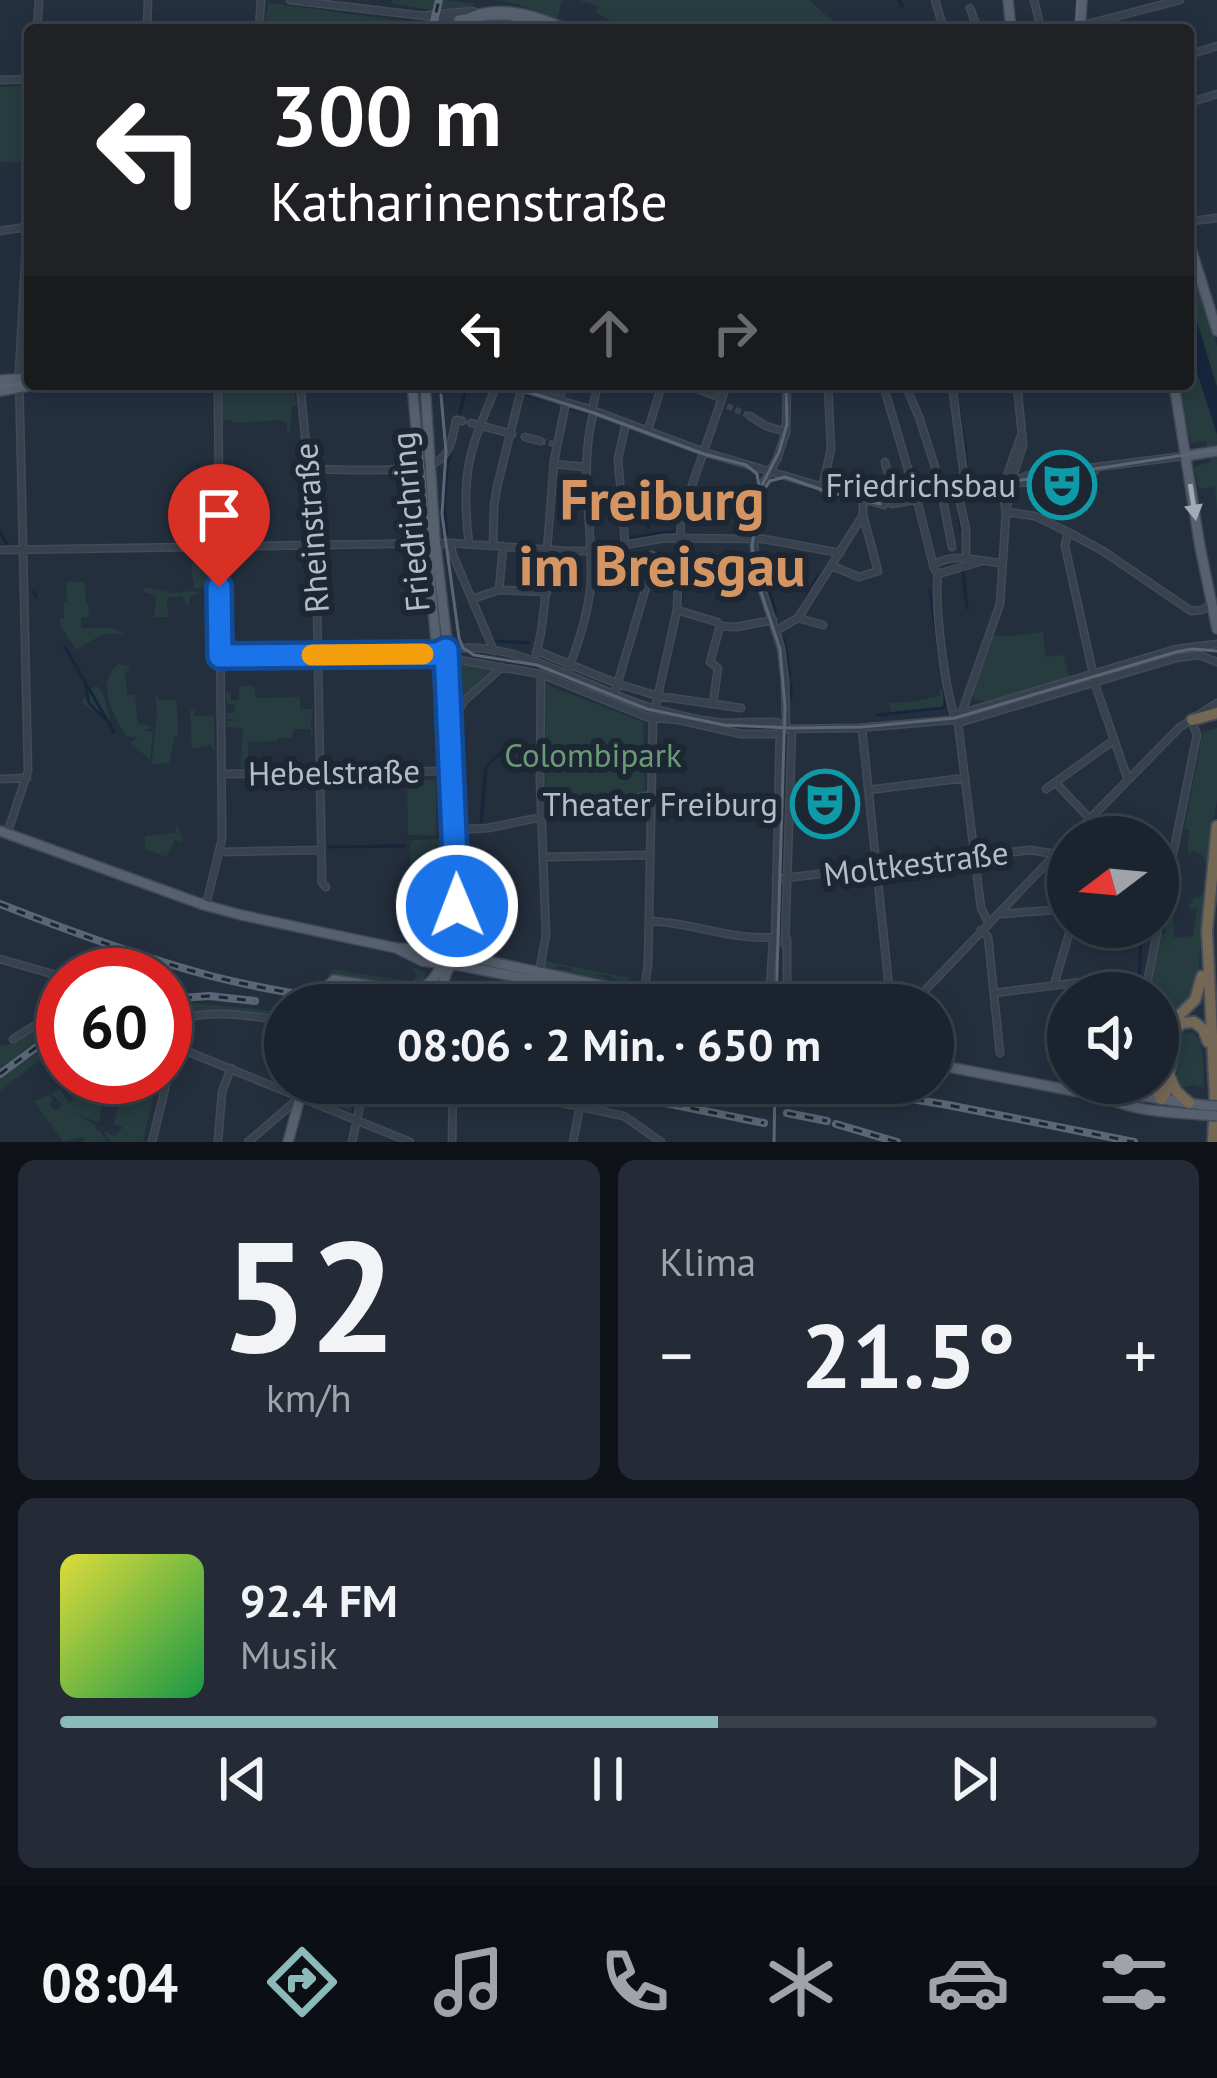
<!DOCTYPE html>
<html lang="de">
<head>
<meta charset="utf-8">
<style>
	body { margin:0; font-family:"PT Sans",sans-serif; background:#242b36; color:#f1f3f6; height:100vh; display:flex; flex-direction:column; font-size:45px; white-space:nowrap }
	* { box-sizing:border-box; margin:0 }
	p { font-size:39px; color:#a0a4aa }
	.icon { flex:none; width:66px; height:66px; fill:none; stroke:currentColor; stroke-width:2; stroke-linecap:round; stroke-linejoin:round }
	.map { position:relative; height:1142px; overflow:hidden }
	.details { display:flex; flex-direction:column; gap:18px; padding:18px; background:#0f1319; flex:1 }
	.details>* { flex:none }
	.banner { position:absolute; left:24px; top:24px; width:1170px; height:366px; border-radius:12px; box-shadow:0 6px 18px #0003,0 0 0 3px #39404a; background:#202124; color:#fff; overflow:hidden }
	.needle { width:78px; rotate:254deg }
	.fabs { position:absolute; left:1047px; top:816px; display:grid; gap:24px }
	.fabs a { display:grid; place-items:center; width:132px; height:132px; border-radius:50%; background:#1b232e; box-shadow:0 6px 18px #0003,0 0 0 3px #39404a; font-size:60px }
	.speed { position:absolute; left:36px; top:948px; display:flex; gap:24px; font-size:60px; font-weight:700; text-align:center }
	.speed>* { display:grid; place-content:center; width:156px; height:156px; border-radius:50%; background:#1b232e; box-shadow:0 6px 18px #0003,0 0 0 3px #39404a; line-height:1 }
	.speed .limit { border:18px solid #d22; background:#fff; color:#111 }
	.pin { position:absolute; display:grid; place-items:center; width:102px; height:102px; color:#fff; margin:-123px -51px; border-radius:50% 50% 50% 0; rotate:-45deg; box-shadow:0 0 12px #0007 }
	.pin .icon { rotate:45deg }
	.me { position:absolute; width:132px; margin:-66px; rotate:359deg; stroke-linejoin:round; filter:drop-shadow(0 0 9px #0008) }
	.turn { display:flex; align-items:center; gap:42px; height:252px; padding:0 48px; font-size:54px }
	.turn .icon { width:156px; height:156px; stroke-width:2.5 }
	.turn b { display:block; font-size:84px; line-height:102px }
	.lanes { display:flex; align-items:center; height:114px; padding:0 48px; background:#0003; justify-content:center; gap:60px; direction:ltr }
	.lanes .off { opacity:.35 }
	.big { font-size:90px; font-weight:700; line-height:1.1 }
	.details .widget { flex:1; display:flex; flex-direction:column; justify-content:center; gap:18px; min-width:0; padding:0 42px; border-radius:18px; background:#242b36 }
	.details .dial { align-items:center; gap:0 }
	.dial b { font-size:156px; line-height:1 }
	.song { display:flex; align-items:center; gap:36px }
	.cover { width:144px; height:144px; border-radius:18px; background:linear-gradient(135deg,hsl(60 70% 55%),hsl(140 70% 35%)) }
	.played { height:12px; border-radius:6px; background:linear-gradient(90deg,#8bbbb9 60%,#39404a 60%) }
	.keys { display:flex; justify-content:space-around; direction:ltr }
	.heat { display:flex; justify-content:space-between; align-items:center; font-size:66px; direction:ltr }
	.details .tiles { flex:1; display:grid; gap:18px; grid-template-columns:1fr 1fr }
	.widget:last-child { grid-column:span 2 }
	.trip { position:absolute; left:264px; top:984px; width:690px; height:120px; border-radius:60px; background:#1b232e; box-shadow:0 6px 18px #0003,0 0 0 3px #39404a; font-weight:700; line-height:120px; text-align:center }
	.dock { display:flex; height:192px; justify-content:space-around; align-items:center; background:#0b0e12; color:#a0a4aa }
	.dock .icon { width:84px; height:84px }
	.dock .active { color:#8bbbb9 }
	.dock b { font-size:54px; color:#f1f3f6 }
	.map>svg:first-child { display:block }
</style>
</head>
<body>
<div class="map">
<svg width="1217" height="1142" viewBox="0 0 1217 1142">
	<rect width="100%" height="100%" fill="#242f3e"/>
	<path fill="#263c3f" d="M392,0H445L478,4C448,15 422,9 391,3Z
		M495,0H562L557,19L517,4Z
		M578,0H809L843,30H630L610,23L608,18L597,14L598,6Z
		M268,3L434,25L437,30H264Z
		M30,85V163L0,162V87Z
		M1188,254L1217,346V387L1188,293Z
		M1188,344L1217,434V512L1215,487L1199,489L1194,467L1211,462L1206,441L1191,443L1179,384H1188Z
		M294,391L296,406L292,407L290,432L287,433V422L279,420L233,423V420H223L222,393Z
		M195,554H210L213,557L211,585L195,589L191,569Z
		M66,582H85L86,604L88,603L89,617L81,618V628H112L125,634H103L76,650L60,625V618H64V602L67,601Z
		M148,588L172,593L193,591L202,594L191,595L188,607L182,596L167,598L168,617H154L156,596L144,592V589Z
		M1043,632L1046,657L1063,655L1069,677L987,701L975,700L972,695L994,635L1008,637Z
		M453,663L488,669L491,672L457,706L453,703L451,670Z
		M118,664L129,666V671L125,672L127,695H135L138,724L152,726L145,731H153L150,760L131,743L138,736L129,737L125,735C113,713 95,684 118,664Z
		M545,684L643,722L645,792L546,813Z
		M97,686L103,694L110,719L107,722L81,702L92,688Z
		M239,686H254L256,698L300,697V709H313L311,722L313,736H311L310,729H293L292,738H278L277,741L248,742V768H240L243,728L227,727V721H236L227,718V713H235V705L227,704L226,693L231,692V700H239Z
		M943,689V707L891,712L890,703L911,702L940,696V690Z
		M155,695L159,699L177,701L178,735L175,736L169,763L154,764L152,761L157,713Z
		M190,710H194L195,716L214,715L215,752L211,745L192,749Z
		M1217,728V799L1207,867L1204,858L1194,851L1190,854L1188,852L1189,829H1184L1203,732Z
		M436,780V835H408L407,781Z
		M177,824L183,838L181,842L175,840L167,857L145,849V836L175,833Z
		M440,839C441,860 430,876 411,882L410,843L414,842L411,840Z
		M1203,891L1198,987L1158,1055L1163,1011L1158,1010V993H1147L1158,935L1165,934L1167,916L1173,919L1174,938L1193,936L1197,909L1195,907L1192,911L1189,906L1194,898H1200Z
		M546,961L629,978L626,988L609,975H597L611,980L617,985L552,972L560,969L572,971V968L559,966L545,971L542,966Z
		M412,968L425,972L424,983L411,988L327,976L333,969L411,982L417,976Z
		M675,987L764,1004L765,1005H711L673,998Z
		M183,1002L285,1012V1018L247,1012L182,1015Z
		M63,1012V1027L36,1041L0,1069V1046L9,1044Z
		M1193,1032C1206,1046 1203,1070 1204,1088L1193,1085L1181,1088L1176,1068L1179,1037L1183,1033Z
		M63,1040V1048L36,1063L0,1091V1079L6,1074L50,1044Z
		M84,1083L87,1086L96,1087L103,1099L99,1121L96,1122L73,1111L95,1125L96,1131L99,1130L107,1142H83L84,1137L63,1142L51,1125L53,1123L49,1122L34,1101L49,1095L53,1101L49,1104L55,1111L63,1104L51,1094L60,1088L70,1104L73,1098L65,1089L70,1087L72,1089Z
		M310,1083H357L351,1112L314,1096L309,1088Z
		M123,1087L150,1094L154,1091L143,1142H111L102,1130L115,1136L123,1127L114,1124Z"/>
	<path fill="#17263c" d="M1188,293L1217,387V434L1188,344Z"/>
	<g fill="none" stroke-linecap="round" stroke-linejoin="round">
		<path stroke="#17263c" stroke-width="3" d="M899,0L902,6
			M523,393L560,404
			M569,407L589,413
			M959,409L964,442
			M460,413L467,384
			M597,415L610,420
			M615,416L642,425
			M647,421L659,384
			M654,430L675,438
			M656,437L699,454
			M965,445L967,473
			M448,464L452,446
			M616,479L621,539
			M833,495L855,499
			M959,515L961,531
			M648,528L647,511L678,510
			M0,532L7,544
			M447,535L444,504L447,469
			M630,538L675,531L688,489
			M551,545L554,494
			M530,552L545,554L546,558
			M760,561L776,613
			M752,563L761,595
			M963,571L967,608
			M468,582L473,594
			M930,591L940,661
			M34,592L36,596
			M802,605L814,582L826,568
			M680,607L684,587L682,563
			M784,639L790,677
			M494,641L529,643
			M65,647L114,732
			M85,683L89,703L105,719
			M791,683V698
			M623,689L642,695
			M663,689L669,662
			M878,715L943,708L946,704L944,690
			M1075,798L1076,799
			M1098,823L1113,837
			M481,824L486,767L501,752
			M328,847L405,846
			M1139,993L1141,927"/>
		<path stroke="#3a4453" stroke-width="6" stroke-dasharray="6 3" stroke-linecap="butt" d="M727,406L750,416
			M540,441L553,444"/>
		<defs>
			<path id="minor" d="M290,0L459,20
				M935,0L944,30
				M1034,0L1041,29
				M970,8L978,30
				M429,15L473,11
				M434,19L442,30
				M1080,26L1180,0
				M37,30L39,0
				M147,30L148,0
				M259,30L261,0
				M1188,55L1217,46
				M0,80L30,79
				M1188,103L1217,94
				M1188,229L1192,221L1217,218
				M0,231L26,227
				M300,384L316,547L322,883L326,887
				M508,384L592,410L704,452L884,505
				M686,384L721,398
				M883,384L917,500L934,568L938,574C934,605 945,688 955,718
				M905,384L919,417L935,467C934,479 923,482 913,485
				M952,384L966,491
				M432,386L437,384
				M559,400L564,384
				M592,410L598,384
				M750,416L766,426L786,432
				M471,423L512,434
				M648,430L662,384
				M525,437L540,441
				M885,462L894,498
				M554,464L586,467
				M309,469C336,469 415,474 436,462C451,454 453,436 456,420L462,421
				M934,473L940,496
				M1014,483L1049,481L1095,471
				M822,488L831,449L828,384
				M958,493L966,529V557
				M942,495L952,547
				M892,504L1011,483L1026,476L1184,456
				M1005,509L1004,484L1021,436
				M1006,512L1035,516L1068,532L1103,551L1191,611L1202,610L1211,604
				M1068,532L1065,546L1096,687L1128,780
				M450,543L453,555L494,651
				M469,544C460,470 470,450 497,384
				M625,544L618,459L626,423
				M493,545L494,506L497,487L521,390
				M0,550L450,543L567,551H589L665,538L764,539L840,553
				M547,551L554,461L566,402
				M933,565C955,551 979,562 1003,563
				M832,566L859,577L878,571L863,515V498
				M938,574L979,562
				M499,590L503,546
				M472,599L499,590L547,592
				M677,610L717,622L720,626L736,627L773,620
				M798,618L823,625
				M777,630L798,618L863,515
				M447,650C511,636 587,689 649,707C670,713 708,723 730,723C746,722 761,722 777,722L780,729L775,945
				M537,651L618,684L658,696L741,708
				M536,654L541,633L551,551
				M220,656L438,654L465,661L541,674L647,717L679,720L741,734H779
				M567,673C578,645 589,611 591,581C593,524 578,468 594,411
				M614,695L647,584L652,555
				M713,704L718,668L710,662L720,626
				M452,721L464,701L502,667
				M958,723L1176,658L1199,655L1217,662
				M780,729L857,728L953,720L959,714L1176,649L1217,644
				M786,729L785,680L781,648L758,577L754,545L762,485L777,459L786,432L787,384
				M862,729L890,997L894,1005
				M223,774L447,771
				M0,779L27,778
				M1056,783L1090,819
				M1046,789L1114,740
				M868,790L965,778
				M455,830L488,828L651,795
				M7,834L28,771L19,373L27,227
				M1072,837L1180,727L1217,703
				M220,852L321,850
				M546,857L650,855
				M776,879L1030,850L1055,854
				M206,905L222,839L218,384
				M1000,914L1068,909
				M649,921C692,922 732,941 775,937
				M988,922L981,908L958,723L1000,604L1006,512L1011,483L1023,445L1017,384
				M981,930L988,937L1000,1053
				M787,939V1005
				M785,945L792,729
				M0,959L63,977
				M539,973L546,935L540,779L541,674
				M1054,985L1071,927
				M644,993L648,964L653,718L677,610L681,517L727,384
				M995,993L1081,982
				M1145,993L1197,735L1192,721
				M769,1002L773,941
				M911,1005L1068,841
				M13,1039L63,1008
				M174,1046L410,1142
				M466,1083L624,1116L661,1142
				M152,1142L182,1019C213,1009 253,1016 285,1021
				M218,1142L222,1092L231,1068
				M248,1142L298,1099
				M352,1142L365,1083
				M452,1142L453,1083
				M573,1142L580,1106"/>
			<path id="major" d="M1008,0L1011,30
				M459,20L490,15H510L552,30
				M450,30C485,0 527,11 568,30
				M1080,30L1082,0
				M1188,239L1217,331
				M0,380L30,378
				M412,384L440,684
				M1174,384L1200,547L1217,629
				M0,391L28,386L99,384
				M1186,456L1217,451
				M0,831L204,905L241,915L396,948L437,950L692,1005
				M458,933L483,960
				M396,948L422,961L462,966L658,1005
				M327,986L410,1000L426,999L442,985L457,947L453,764L446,683L447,642L435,538L425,384
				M321,997L325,988L334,980L411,992C453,984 447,923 448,891C448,871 449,852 449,832
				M933,1064L1079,1092L1129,1094L1202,1105
				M1100,1094C1130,1112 1169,1112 1203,1115
				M288,1142L304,1083"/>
			<path id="highway" d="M1192,720L1217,713
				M1170,1077L1176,1091L1189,1103
				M1142,1096L1155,1083
				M1161,1099L1158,1091L1166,1031L1173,1021L1195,1000L1202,976
				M1161,1099L1166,1092L1176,1029L1182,1023L1194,1022L1203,1029L1208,1042
				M1215,1099L1207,930L1217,826
				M1213,1142L1214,1122"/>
		</defs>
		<use href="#minor" stroke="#414a57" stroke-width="9"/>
		<use href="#major" stroke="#414a57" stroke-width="12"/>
		<use href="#highway" stroke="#434c59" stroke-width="14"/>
		<use href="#minor" stroke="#38414e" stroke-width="6"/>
		<use href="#major" stroke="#56606e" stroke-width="9"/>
		<use href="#highway" stroke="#746855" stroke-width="10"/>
		<path stroke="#5a6575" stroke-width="3" d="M1076,30L1078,0
			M504,384L594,413L704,454L746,465L757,474L760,492
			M0,386L30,383
			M441,395L446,451L442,514L459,638L463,648L474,655L537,665L647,709L724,725L793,728L862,727L955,718L1176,652L1192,649L1217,651
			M762,492L770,481L785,477L831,493L880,504
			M912,497L1217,450
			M776,1005L785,707L780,649L756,577L752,546L761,487L779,452L787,424L786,384
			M774,1142L775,1083"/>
		<defs>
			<path id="rail" d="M432,30L439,0
				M0,904C69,931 139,957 211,976C262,989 314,997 366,1005
				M165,999L209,996L255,1001
				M0,1074L38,1046L63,1032
				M567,1083L764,1123
				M712,1083L766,1093
				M812,1083L832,1086
				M844,1088L948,1105L1134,1142
				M787,1113L827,1121
				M836,1124L897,1142"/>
		</defs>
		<use href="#rail" stroke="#5a6575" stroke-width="8"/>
		<use href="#rail" stroke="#1d2633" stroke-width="3" stroke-dasharray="9" stroke-linecap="butt"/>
		<defs>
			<path id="major-bridge" d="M1202,1105L1217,1106
				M1203,1115L1217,1116"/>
		</defs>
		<use href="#major-bridge" stroke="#414a57" stroke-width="12" stroke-linecap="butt"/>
		<use href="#major-bridge" stroke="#56606e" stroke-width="9"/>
	</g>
	<defs><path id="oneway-solid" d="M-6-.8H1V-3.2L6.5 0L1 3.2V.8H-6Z" transform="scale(3)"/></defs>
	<use fill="#a1aab7" href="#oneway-solid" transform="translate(1193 502) rotate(81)"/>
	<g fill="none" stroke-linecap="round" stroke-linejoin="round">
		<defs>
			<path id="route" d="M219,587L220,656L438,654L446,650L457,906"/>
		</defs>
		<use href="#route" stroke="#114b97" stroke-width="30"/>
		<use href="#route" stroke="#1a73e8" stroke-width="21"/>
		<path stroke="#f59e0b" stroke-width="21" d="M312,655L423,654"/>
	</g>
	<defs>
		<symbol id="theatre-ring" viewBox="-11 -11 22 22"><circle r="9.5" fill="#1d2633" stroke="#0f9aa8" stroke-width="1.5"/><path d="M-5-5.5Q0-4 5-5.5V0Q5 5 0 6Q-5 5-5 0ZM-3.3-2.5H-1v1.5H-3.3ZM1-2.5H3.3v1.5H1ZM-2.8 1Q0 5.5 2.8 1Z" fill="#0f9aa8"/></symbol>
	</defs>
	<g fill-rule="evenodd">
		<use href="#theatre-ring" x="1024" y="447" width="76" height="76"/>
		<use href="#theatre-ring" x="787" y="766" width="76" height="76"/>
	</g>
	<g text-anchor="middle" stroke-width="12" stroke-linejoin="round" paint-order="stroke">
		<g font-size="33" fill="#b4bcc9" stroke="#1d2633" text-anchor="end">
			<text x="1016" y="497">Friedrichsbau</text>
			<text x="778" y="816">Theater Freiburg</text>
		</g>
		<g font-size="33" fill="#b4bcc9" stroke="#1d2633">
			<text transform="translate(410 522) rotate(-95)" y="12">Friedrichring</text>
			<text transform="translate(311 528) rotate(-94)" y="12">Rheinstraße</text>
			<text transform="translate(334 772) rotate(-1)" y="12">Hebelstraße</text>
			<text transform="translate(916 863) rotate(-7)" y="12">Moltkestraße</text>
		</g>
		<g font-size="33" fill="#6b9a76" stroke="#1d2633">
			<text x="593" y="767">Colombipark</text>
		</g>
		<g font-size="57" font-weight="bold" fill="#d59563" stroke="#1d2633">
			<text x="662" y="520">Freiburg<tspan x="662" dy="66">im Breisgau</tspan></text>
		</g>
	</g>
</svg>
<div class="fabs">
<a><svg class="needle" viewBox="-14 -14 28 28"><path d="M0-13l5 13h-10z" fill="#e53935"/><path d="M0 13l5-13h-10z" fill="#a0a4aa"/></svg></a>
<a><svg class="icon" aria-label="sound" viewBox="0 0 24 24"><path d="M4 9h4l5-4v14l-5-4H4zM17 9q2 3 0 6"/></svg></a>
</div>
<div class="speed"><div class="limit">60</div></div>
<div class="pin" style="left:219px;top:587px;background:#d93025"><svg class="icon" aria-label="arrive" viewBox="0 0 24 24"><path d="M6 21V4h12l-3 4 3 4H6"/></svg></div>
<svg class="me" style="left:457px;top:906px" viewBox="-20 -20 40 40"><circle r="17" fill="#1a73e8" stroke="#fff" stroke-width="3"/><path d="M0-11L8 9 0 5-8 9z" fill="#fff"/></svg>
<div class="trip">08:06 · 2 Min. · 650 m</div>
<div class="banner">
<div class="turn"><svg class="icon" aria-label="left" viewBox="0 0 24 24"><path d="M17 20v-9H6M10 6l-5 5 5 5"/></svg><div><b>300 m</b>Katharinenstraße</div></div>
<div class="lanes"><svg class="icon" aria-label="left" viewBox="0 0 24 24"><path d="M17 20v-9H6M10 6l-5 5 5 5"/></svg><svg class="icon off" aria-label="ahead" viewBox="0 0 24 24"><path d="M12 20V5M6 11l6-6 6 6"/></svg><svg class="icon off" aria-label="right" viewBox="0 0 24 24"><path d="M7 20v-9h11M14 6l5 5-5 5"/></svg></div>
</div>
</div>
<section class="details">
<div class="tiles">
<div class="widget dial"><b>52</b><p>km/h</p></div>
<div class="widget"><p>Klima</p>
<div class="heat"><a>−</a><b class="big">21.5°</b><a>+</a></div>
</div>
<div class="widget">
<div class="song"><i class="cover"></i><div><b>92.4 FM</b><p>Musik</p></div></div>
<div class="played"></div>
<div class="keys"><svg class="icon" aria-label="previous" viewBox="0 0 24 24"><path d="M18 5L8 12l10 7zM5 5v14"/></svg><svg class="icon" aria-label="pause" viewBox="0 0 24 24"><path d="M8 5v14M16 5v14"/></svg><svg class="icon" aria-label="next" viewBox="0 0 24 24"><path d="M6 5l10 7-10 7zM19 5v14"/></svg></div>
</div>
</div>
</section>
<nav class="dock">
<b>08:04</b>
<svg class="icon active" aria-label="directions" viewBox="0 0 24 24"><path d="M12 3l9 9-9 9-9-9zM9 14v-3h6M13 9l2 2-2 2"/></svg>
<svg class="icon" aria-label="music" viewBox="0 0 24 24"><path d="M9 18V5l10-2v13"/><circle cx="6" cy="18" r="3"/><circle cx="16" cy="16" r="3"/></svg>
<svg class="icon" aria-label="phone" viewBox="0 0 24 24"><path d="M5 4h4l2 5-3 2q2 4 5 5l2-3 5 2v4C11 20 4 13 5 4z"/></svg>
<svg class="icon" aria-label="climate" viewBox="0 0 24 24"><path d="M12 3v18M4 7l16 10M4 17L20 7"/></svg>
<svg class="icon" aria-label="car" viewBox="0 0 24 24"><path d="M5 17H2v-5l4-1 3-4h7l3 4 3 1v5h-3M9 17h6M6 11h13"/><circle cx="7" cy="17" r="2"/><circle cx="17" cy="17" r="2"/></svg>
<svg class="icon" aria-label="filters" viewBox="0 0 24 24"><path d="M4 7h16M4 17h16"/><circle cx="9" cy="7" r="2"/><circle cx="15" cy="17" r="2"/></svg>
</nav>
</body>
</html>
